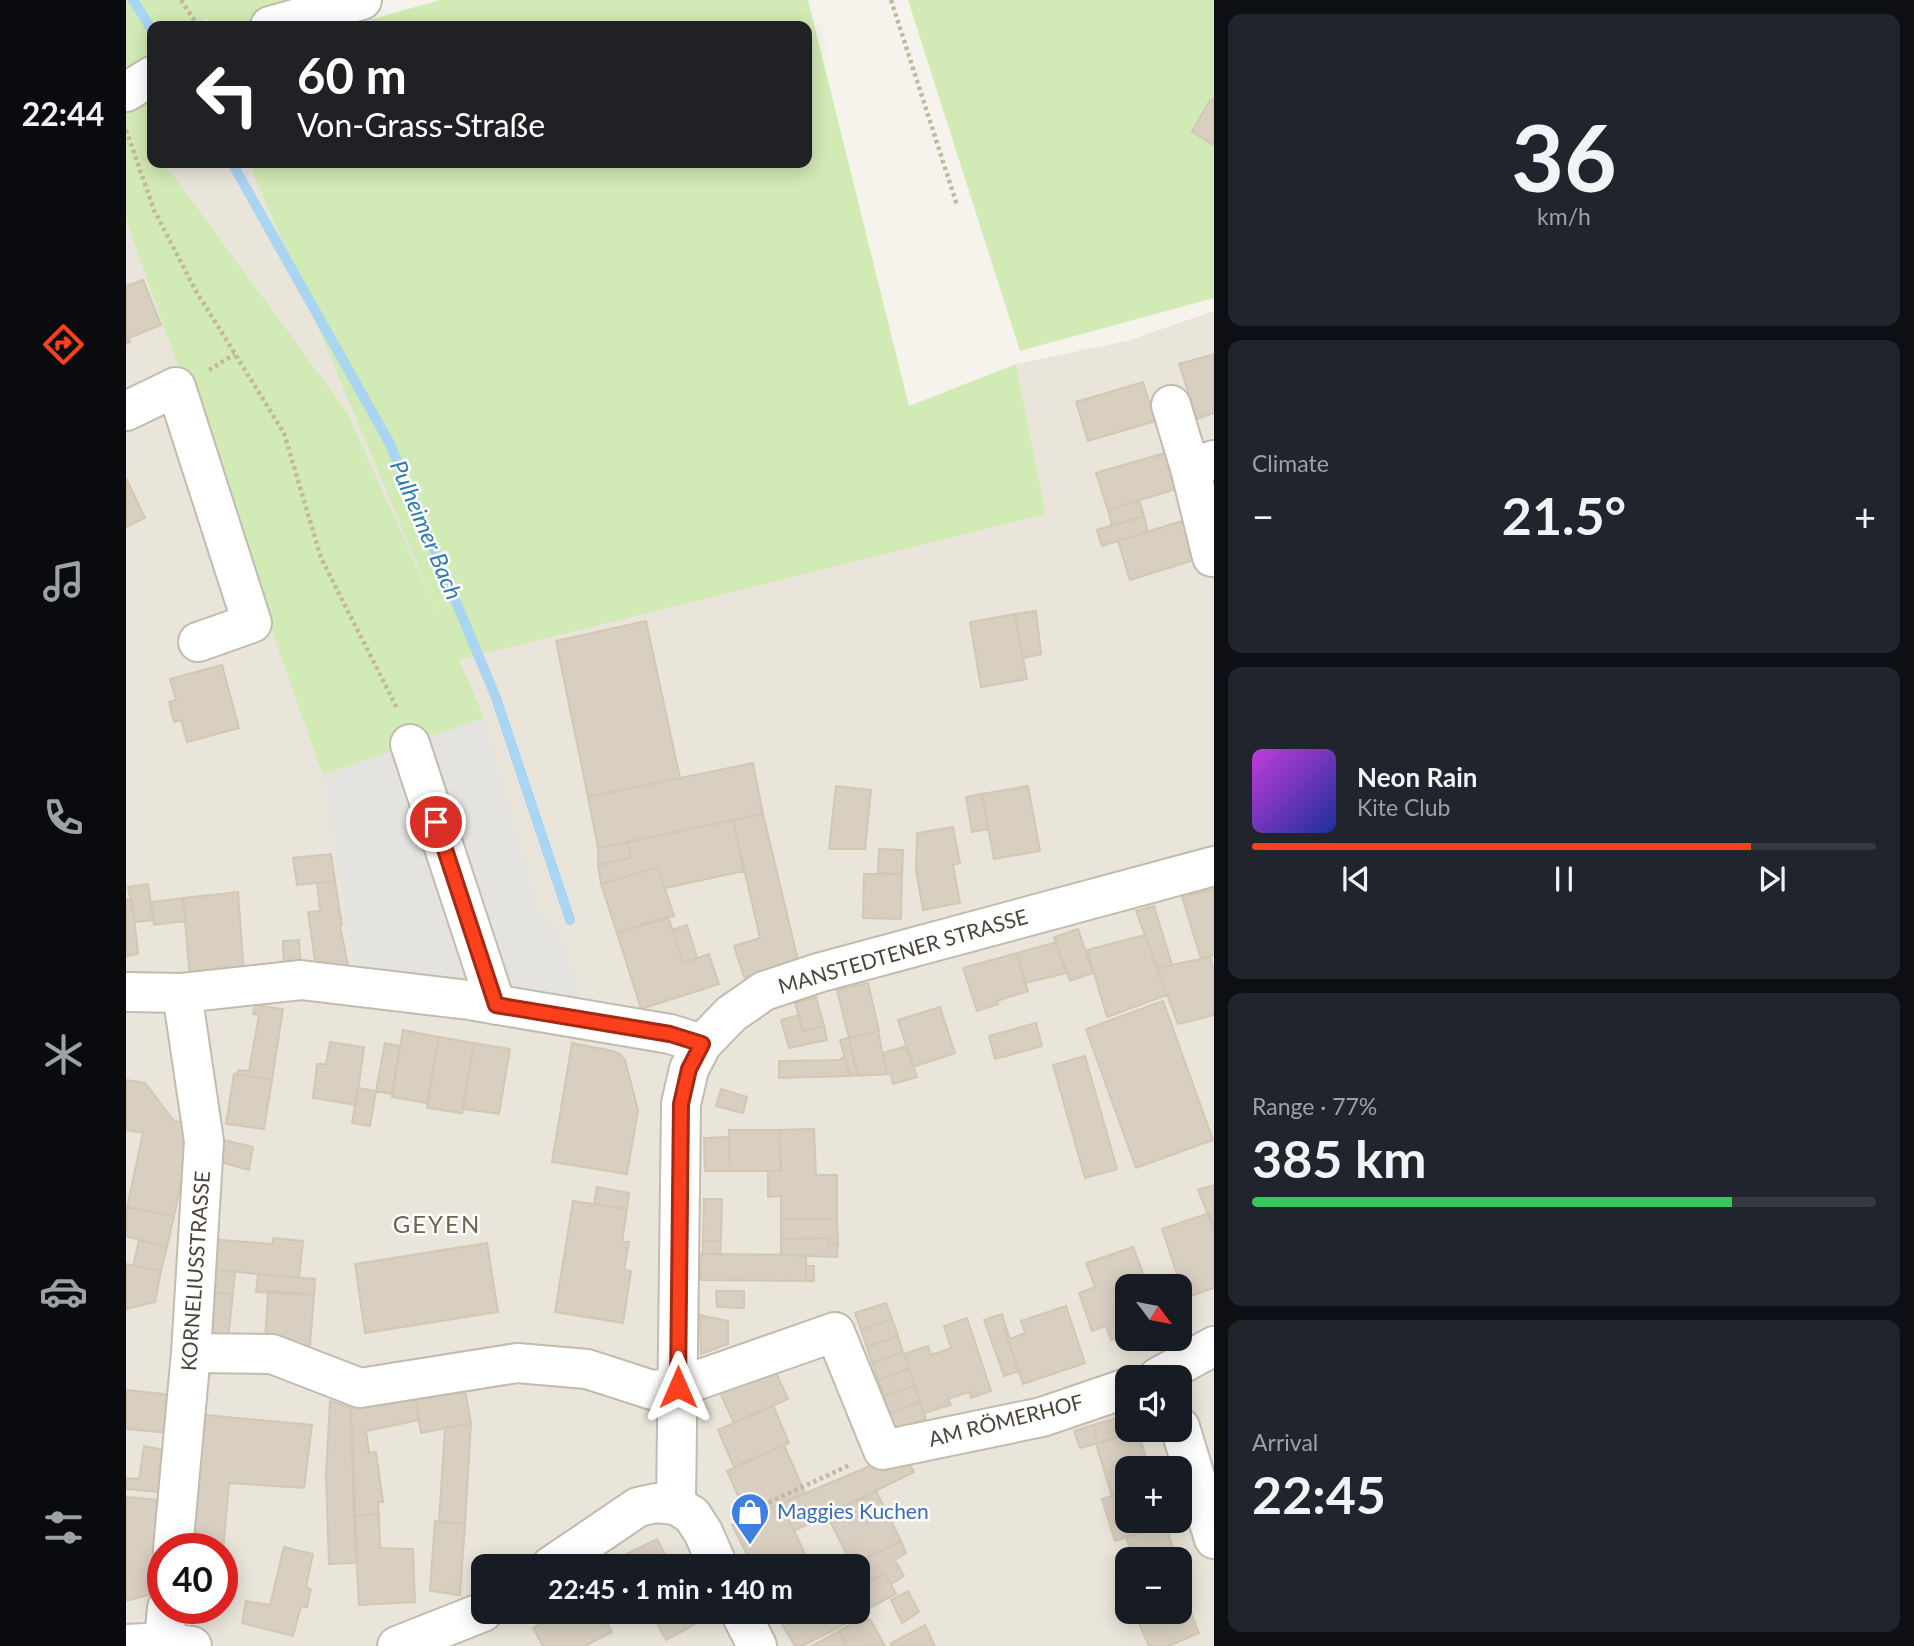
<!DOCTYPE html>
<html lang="en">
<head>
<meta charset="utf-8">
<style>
	body { margin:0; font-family:Lato,sans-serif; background:#20242c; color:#f1f3f6; height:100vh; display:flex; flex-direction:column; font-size:26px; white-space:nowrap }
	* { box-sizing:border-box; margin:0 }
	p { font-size:23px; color:#9ea1a6 }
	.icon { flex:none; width:38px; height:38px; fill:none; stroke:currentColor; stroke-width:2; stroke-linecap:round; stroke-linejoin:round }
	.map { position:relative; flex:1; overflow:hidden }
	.panel { display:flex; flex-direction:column; gap:14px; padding:14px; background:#0d0f14; width:700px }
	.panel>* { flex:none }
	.hud { position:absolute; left:21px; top:21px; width:665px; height:147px; border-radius:14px; box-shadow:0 4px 18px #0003; background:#202124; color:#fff; overflow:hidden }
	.needle { width:46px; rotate:122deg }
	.fabs { position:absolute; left:989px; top:1274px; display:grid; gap:14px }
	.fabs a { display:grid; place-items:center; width:77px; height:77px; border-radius:14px; background:#171b24; box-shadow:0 4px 18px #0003; font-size:35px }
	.speed { position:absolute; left:21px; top:1533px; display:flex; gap:14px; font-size:35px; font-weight:700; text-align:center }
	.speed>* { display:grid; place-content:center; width:91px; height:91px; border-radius:50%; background:#171b24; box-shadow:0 4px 18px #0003; line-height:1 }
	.speed .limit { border:10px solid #d22; background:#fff; color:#111 }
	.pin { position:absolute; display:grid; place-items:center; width:60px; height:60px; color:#fff; margin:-30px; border:4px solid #fff; border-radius:50%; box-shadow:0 2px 7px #0007 }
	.me { position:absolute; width:77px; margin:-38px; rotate:0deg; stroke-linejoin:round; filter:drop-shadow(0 0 5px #0008) }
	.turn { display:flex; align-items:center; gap:24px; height:147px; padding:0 35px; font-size:32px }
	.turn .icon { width:91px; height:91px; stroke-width:2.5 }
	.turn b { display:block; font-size:49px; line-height:60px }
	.big { font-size:52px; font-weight:700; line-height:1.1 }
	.panel .card { flex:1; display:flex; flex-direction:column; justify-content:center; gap:10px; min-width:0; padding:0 24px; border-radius:14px; background:#20242c }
	.panel .dial { align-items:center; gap:0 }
	.dial b { font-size:91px; line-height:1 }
	.song { display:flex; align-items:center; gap:21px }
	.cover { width:84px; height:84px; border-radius:10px; background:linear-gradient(135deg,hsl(290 70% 55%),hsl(230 70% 35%)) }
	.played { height:7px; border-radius:4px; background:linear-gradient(90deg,#fc3f1d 80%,#363941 80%) }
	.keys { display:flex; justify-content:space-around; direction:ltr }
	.heat { display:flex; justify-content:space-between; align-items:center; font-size:38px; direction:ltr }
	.charge { height:10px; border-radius:5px; background:linear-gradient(90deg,#34c759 77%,#363941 0) }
	.trip { position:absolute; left:345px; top:1554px; width:399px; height:70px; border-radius:14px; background:#171b24; box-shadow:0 4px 18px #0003; font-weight:700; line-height:70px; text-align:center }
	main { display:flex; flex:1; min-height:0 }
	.tabs { display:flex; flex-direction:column; width:126px; justify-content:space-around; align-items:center; background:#090b0e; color:#9ea1a6 }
	.tabs .icon { width:49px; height:49px }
	.tabs .on { color:#fc3f1d }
	.tabs b { font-size:32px; color:#f1f3f6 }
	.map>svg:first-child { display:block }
</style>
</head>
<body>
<main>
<nav class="tabs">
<b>22:44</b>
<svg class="icon on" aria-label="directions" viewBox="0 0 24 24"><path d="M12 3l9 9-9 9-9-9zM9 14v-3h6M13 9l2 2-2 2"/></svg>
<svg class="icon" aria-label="music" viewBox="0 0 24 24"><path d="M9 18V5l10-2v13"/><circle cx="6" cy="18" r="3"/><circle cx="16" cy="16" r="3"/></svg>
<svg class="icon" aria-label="phone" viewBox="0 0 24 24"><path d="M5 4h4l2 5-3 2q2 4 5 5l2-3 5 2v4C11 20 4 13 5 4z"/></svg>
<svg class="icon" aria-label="climate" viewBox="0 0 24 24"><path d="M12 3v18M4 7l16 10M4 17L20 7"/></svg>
<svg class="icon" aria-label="car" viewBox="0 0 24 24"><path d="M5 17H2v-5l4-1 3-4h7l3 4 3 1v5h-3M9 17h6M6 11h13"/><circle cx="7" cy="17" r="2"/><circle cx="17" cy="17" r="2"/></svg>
<svg class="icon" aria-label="filters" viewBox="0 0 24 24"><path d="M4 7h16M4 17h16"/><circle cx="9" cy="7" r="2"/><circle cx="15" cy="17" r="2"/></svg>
</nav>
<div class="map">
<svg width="1088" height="1646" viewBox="0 0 1088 1646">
	<rect width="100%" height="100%" fill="#f6f3ec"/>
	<path fill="#eae5da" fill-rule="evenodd" d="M0,104L26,163H123L332,660L920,513L890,364L1001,341L1088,311V1646H0ZM1001,1286H1054V1339H1001ZM1001,1377H1054V1430H1001ZM1001,1468H1054V1521H1001ZM37,1549H96V1608H37ZM1001,1559H1054V1612H1001ZM357,1566H732V1612H357Z"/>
	<path fill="#d2eab5" d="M0,0H201L119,24L82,26V19L61,26H26V59L0,78Z
		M314,0H682L783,406L890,364L920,514L333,660L358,718L197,775L0,219V107L26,90V163H38L221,412L315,621L123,163H681V26H222Z
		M782,0H1088V298L894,351Z"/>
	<path fill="#e5e3e0" d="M358,718L410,906L435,938L457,1005L230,972L197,775Z"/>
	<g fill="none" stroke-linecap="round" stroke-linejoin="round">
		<path stroke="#a9d4f2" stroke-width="10" d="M7,0L26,30
			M106,163L263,442L369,695L444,920"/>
	</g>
	<path fill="#d8cfc1" stroke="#d3c7b4" stroke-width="2" d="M1088,99V145L1066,132L1084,100Z
		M17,280L35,325L3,338L4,342L0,344V286Z
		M1088,354V413L1071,419L1053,364Z
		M1017,382L1029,421L962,441L950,402Z
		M1039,453L1050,489L982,510L970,473Z
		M0,478L19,518L0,527Z
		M1013,500L1018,516L986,526L982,510Z
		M1018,516L1022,532L976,546L971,530Z
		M1059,520L1071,559L1004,580L992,541Z
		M910,611L915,654L897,658L889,614Z
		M889,614L901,679L855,687L844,622Z
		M520,621L554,778L462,797L430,641Z
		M96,665L113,728L61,742L55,720L48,722L43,702L50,700L44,679Z
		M627,763L637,814L472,848L462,797Z
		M710,786L745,790L739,849H703Z
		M902,786L914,851L868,859L856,794Z
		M856,794L862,829L846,832L840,797Z
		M637,814L672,960L618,977L608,946L634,938L607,820Z
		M607,820L618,871L539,888L532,867L475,884L472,865L505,858L502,842Z
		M827,827L834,863L827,865L834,903L797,910L790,870L791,833Z
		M502,842L505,858L472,865V848Z
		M753,849L777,850L776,874L752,873Z
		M205,854L209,881L171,885L167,858Z
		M532,867L548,916L491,933L475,884Z
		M738,874H776L775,919L737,918Z
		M209,881L216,925L214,926L222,965L190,968L182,912L194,911L191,883Z
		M22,884L27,920L9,922L2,887Z
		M1088,889V955L1075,959L1056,897Z
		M112,892L118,974L64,979L57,898Z
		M57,898L60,921L28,925L25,902Z
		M0,900H6L12,954L0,956Z
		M1028,906L1046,965L1031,968L1010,911Z
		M542,916L557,963L583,954L593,984L515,1009L491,933Z
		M561,925L571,958L557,963L546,930Z
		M952,929L967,973L944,981L928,937Z
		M1019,935L1041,995L981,1017L961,950Z
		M173,940L175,970H158L157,941Z
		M930,942L940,973L899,983L891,953Z
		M891,953L902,991L871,1001L872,1004L851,1011L837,968Z
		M1084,957L1088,971V1015L1052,1024L1031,968Z
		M742,983L753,1031L723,1038L711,990Z
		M690,997L698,1026L677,1031L669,1003Z
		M1037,1001L1087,1140L1010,1168L960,1029Z
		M129,1005L157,1009L146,1080L110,1074L113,1070L123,1071L133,1015L127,1014Z
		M814,1007L829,1053L787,1067L772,1020Z
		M673,1015L677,1031L698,1026L701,1040L663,1048L655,1020Z
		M910,1023L916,1046L869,1059L863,1036Z
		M277,1030L313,1037L301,1103L266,1097Z
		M752,1031L761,1074L732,1076L723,1038Z
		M313,1037L348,1043L336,1113L301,1108Z
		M723,1038L731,1075L724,1076L714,1040Z
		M204,1042L238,1047L230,1105L187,1098L191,1064H200Z
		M259,1043L274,1046L266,1094L250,1091Z
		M348,1043L384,1049L373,1114L337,1109Z
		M446,1043L487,1051L494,1054L499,1060L512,1110L501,1174L426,1162Z
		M781,1046L791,1077L767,1084L765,1074H761L757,1053Z
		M718,1056L724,1076L653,1078V1061L714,1060Z
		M959,1056L991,1169L959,1178L927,1065Z
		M108,1074L146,1080L138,1129L100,1124Z
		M0,1080L19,1083L48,1121L68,1125L48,1216L1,1207L17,1133L0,1130Z
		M232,1088L250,1091L244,1126L226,1123Z
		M595,1089L621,1097L617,1113L590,1106Z
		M688,1129L690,1175H711V1219H655V1196L642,1197V1171H655L653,1130Z
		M603,1130H653L655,1171H604Z
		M603,1137L604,1171H579L578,1138Z
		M98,1140L127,1147L123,1170L95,1162Z
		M1088,1185V1229L1072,1190Z
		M471,1187L503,1193L501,1209L468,1204Z
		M578,1199H596L595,1241H577Z
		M447,1201L501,1209L496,1242H503L498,1270L505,1271L497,1323L429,1312Z
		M1,1207L48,1216L41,1247L2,1237L0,1234Z
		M1083,1213L1088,1229V1288L1059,1298L1036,1229Z
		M655,1219H711L712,1244H703L702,1238L655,1239Z
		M147,1238L177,1241L173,1278L82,1269L85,1239L147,1244Z
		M702,1238L703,1244H712L711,1257L655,1255V1239Z
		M13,1240L41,1247L35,1271L7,1266Z
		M577,1241H595L594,1254H577Z
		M361,1243L372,1312L239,1333L229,1264Z
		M1007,1247L1022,1286H1001V1335L985,1340L980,1326L966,1331L953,1293L969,1287L960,1263Z
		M575,1254L680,1255V1281L574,1280Z
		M0,1264L35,1271L29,1302L0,1309Z
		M680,1266H688V1281H680Z
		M82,1269L109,1272L107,1294L80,1292Z
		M132,1274L189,1279L188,1295L130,1292Z
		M142,1291L188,1295L184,1346L139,1343Z
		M590,1291H618V1308L591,1307Z
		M80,1292L107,1294L102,1339L76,1338Z
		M760,1303L766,1319L735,1330L729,1313Z
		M940,1306L959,1363L897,1384L878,1328L880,1327L884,1339L899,1333L895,1321Z
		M876,1314L880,1327L878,1328L893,1371L878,1376L858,1320Z
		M574,1315L602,1321V1344L575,1354Z
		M841,1318L865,1391L845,1398L843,1392L822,1399L825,1405L798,1413L778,1354L802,1346L805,1355L825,1348L818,1326Z
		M766,1319L772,1336L741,1347L735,1330Z
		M772,1336L777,1352L746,1363L741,1347Z
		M777,1352L783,1369L752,1380L746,1363Z
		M646,1364L662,1399L608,1423L590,1384Z
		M783,1369L789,1386L758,1396L752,1380Z
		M338,1385L345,1423L295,1433L289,1395Z
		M789,1386L794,1402L763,1413L758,1396Z
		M0,1390L46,1395L42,1433L0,1429Z
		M289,1395L293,1420L240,1431L243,1453L250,1452L257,1502H252L253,1514L228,1516L225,1408Z
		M204,1401L225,1408L231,1563L203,1564L200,1474Z
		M794,1402L800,1419L769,1429L763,1413Z
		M647,1405L663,1443L608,1467L592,1430Z
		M79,1415L186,1425L178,1488L103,1483L96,1563V1549H65Z
		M995,1417L1000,1434L972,1443L967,1425Z
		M345,1423L339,1524L313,1522L319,1428Z
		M967,1425L972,1443L954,1448L948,1431Z
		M1012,1431L1023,1468H1001V1491L986,1496L970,1444Z
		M658,1445L679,1493L622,1518L601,1471Z
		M18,1446L39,1450L33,1492L0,1489V1478L13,1479Z
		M777,1452L788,1472L668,1531L654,1504Z
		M750,1491L775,1541L726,1565L701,1515Z
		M1001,1491V1521H1039L1040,1525L989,1541L976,1499Z
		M0,1497L33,1500L23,1595L0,1601Z
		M654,1504L668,1531L685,1566H627L606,1525Z
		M253,1514L254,1548L287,1549L289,1602L233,1605L228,1516Z
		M309,1521L339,1524L334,1595L304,1591Z
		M1040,1525L1047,1549L1024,1559H1001V1562L997,1550L1004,1549L1000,1537Z
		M531,1539L545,1566H477Z
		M775,1541L780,1553L769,1560L778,1576L765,1584L759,1573L736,1585L732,1575V1566L726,1565Z
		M158,1547L187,1554L180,1587L185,1589L181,1607L175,1606L167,1636L116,1623L120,1601L144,1605Z
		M759,1573L770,1594L738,1611L732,1601V1587Z
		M1054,1586L1073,1633L1043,1646H1023L1008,1612H1054Z
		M782,1591L793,1612L776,1623L765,1600Z
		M732,1601L738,1611L717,1622L711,1612H732Z
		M439,1612H476L486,1632L459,1646H417L407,1628Z
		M525,1612H568L573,1622L540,1640Z
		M653,1612H711L719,1624L676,1646H669L650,1614Z
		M738,1617L740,1621L744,1619L759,1646H721L713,1631Z
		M799,1625L809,1646H765V1643Z
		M713,1631L721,1646H686Z"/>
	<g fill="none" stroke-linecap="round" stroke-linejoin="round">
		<defs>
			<path id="minor" d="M144,26L236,0
				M0,92L26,76
				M1045,405L1064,468
				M0,411L50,387L126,623L72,642
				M1086,557L1064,468L1088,460
				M284,744L370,1005
				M0,992L56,993L175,980L343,1000L544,1034L576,1044
				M65,1353L146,1354L234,1388L391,1363L461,1369L526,1390L552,1387L709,1332L757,1450L916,1417L1001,1388
				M1032,1377L1088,1346
				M1054,1427L1088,1539
				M550,1505L555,1104L563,1069L576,1044L605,1014L638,991L692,973L1088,866
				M47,1549L65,1353L78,1141L56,993
				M425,1566L512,1507L530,1503L550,1505L566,1515L577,1532L592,1566
				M614,1612L631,1646
				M38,1642L41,1608
				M0,1644L38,1642L66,1646
				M271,1646L357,1612"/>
		</defs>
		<use href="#minor" stroke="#c2bbae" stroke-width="42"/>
		<path stroke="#c4b79f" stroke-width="4.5" stroke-dasharray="3.5 3.5" stroke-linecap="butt" d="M55,0L72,26
			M765,0L831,205
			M0,130L28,210L70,291L158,433L195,558L272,710
			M83,370L109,354
			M611,1517L724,1465"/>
		<use href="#minor" stroke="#fff" stroke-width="38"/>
	</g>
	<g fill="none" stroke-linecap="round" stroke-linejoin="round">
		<defs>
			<path id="route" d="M310,822L370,1005L544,1034L576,1044L563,1069L555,1104L552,1387"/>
		</defs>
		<use href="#route" stroke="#a42913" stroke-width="18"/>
		<use href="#route" stroke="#fc3f1d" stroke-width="12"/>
	</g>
	<defs>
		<symbol id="shop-pin" viewBox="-11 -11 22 30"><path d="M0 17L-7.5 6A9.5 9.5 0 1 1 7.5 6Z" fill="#3f7fe0" stroke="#fff"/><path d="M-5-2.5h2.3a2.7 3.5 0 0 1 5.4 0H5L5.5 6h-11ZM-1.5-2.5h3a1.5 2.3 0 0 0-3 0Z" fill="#fff"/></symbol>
	</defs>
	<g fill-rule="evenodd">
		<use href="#shop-pin" x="602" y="1490" width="44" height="60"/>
	</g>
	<g text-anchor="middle" stroke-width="5" stroke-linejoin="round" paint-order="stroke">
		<g font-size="21" fill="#4b4439" stroke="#fff">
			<text transform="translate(777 952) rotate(-16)" y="7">MANSTEDTENER STRASSE</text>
			<text transform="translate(70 1271) rotate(-86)" y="7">KORNELIUSSTRASSE</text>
			<text transform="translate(880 1421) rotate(-14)" y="7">AM RÖMERHOF</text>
		</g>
		<g font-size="21" fill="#366cbe" stroke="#fff" text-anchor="start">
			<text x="651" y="1519">Maggies Kuchen</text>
		</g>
		<g font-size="23" font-style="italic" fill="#2e7ab2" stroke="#fff">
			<text transform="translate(300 530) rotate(67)" y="8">Pulheimer Bach</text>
		</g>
		<g font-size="24" letter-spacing="2" fill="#6e6250" stroke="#fff">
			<text x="311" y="1233">GEYEN</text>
		</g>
	</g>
</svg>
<div class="fabs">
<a><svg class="needle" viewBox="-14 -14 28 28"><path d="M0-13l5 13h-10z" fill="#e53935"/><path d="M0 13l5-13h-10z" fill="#9ea1a6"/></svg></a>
<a><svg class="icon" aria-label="sound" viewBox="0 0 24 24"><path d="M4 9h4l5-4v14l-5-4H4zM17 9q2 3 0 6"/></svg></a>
<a>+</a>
<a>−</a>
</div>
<div class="speed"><div class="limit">40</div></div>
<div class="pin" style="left:310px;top:822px;background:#d93025"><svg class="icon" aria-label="arrive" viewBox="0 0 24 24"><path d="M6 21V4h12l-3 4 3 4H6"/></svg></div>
<svg class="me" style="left:552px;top:1387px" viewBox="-20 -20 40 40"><path d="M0-17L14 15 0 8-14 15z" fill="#fc3f1d" stroke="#fff" stroke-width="4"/></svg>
<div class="trip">22:45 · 1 min · 140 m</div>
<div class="hud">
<div class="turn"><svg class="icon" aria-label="left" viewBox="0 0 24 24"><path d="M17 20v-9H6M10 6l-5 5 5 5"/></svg><div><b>60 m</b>Von-Grass-Straße</div></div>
</div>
</div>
<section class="panel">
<div class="card dial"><b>36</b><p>km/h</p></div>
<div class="card"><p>Climate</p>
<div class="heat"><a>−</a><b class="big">21.5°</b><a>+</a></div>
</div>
<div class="card">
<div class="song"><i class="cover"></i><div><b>Neon Rain</b><p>Kite Club</p></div></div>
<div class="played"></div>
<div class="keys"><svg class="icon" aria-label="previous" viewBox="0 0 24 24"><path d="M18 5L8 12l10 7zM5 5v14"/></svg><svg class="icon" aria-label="pause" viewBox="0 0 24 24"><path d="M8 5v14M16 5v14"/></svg><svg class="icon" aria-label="next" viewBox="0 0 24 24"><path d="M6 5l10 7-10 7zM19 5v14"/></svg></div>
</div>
<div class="card"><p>Range · 77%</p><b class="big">385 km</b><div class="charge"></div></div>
<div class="card"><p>Arrival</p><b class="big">22:45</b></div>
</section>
</main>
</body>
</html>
